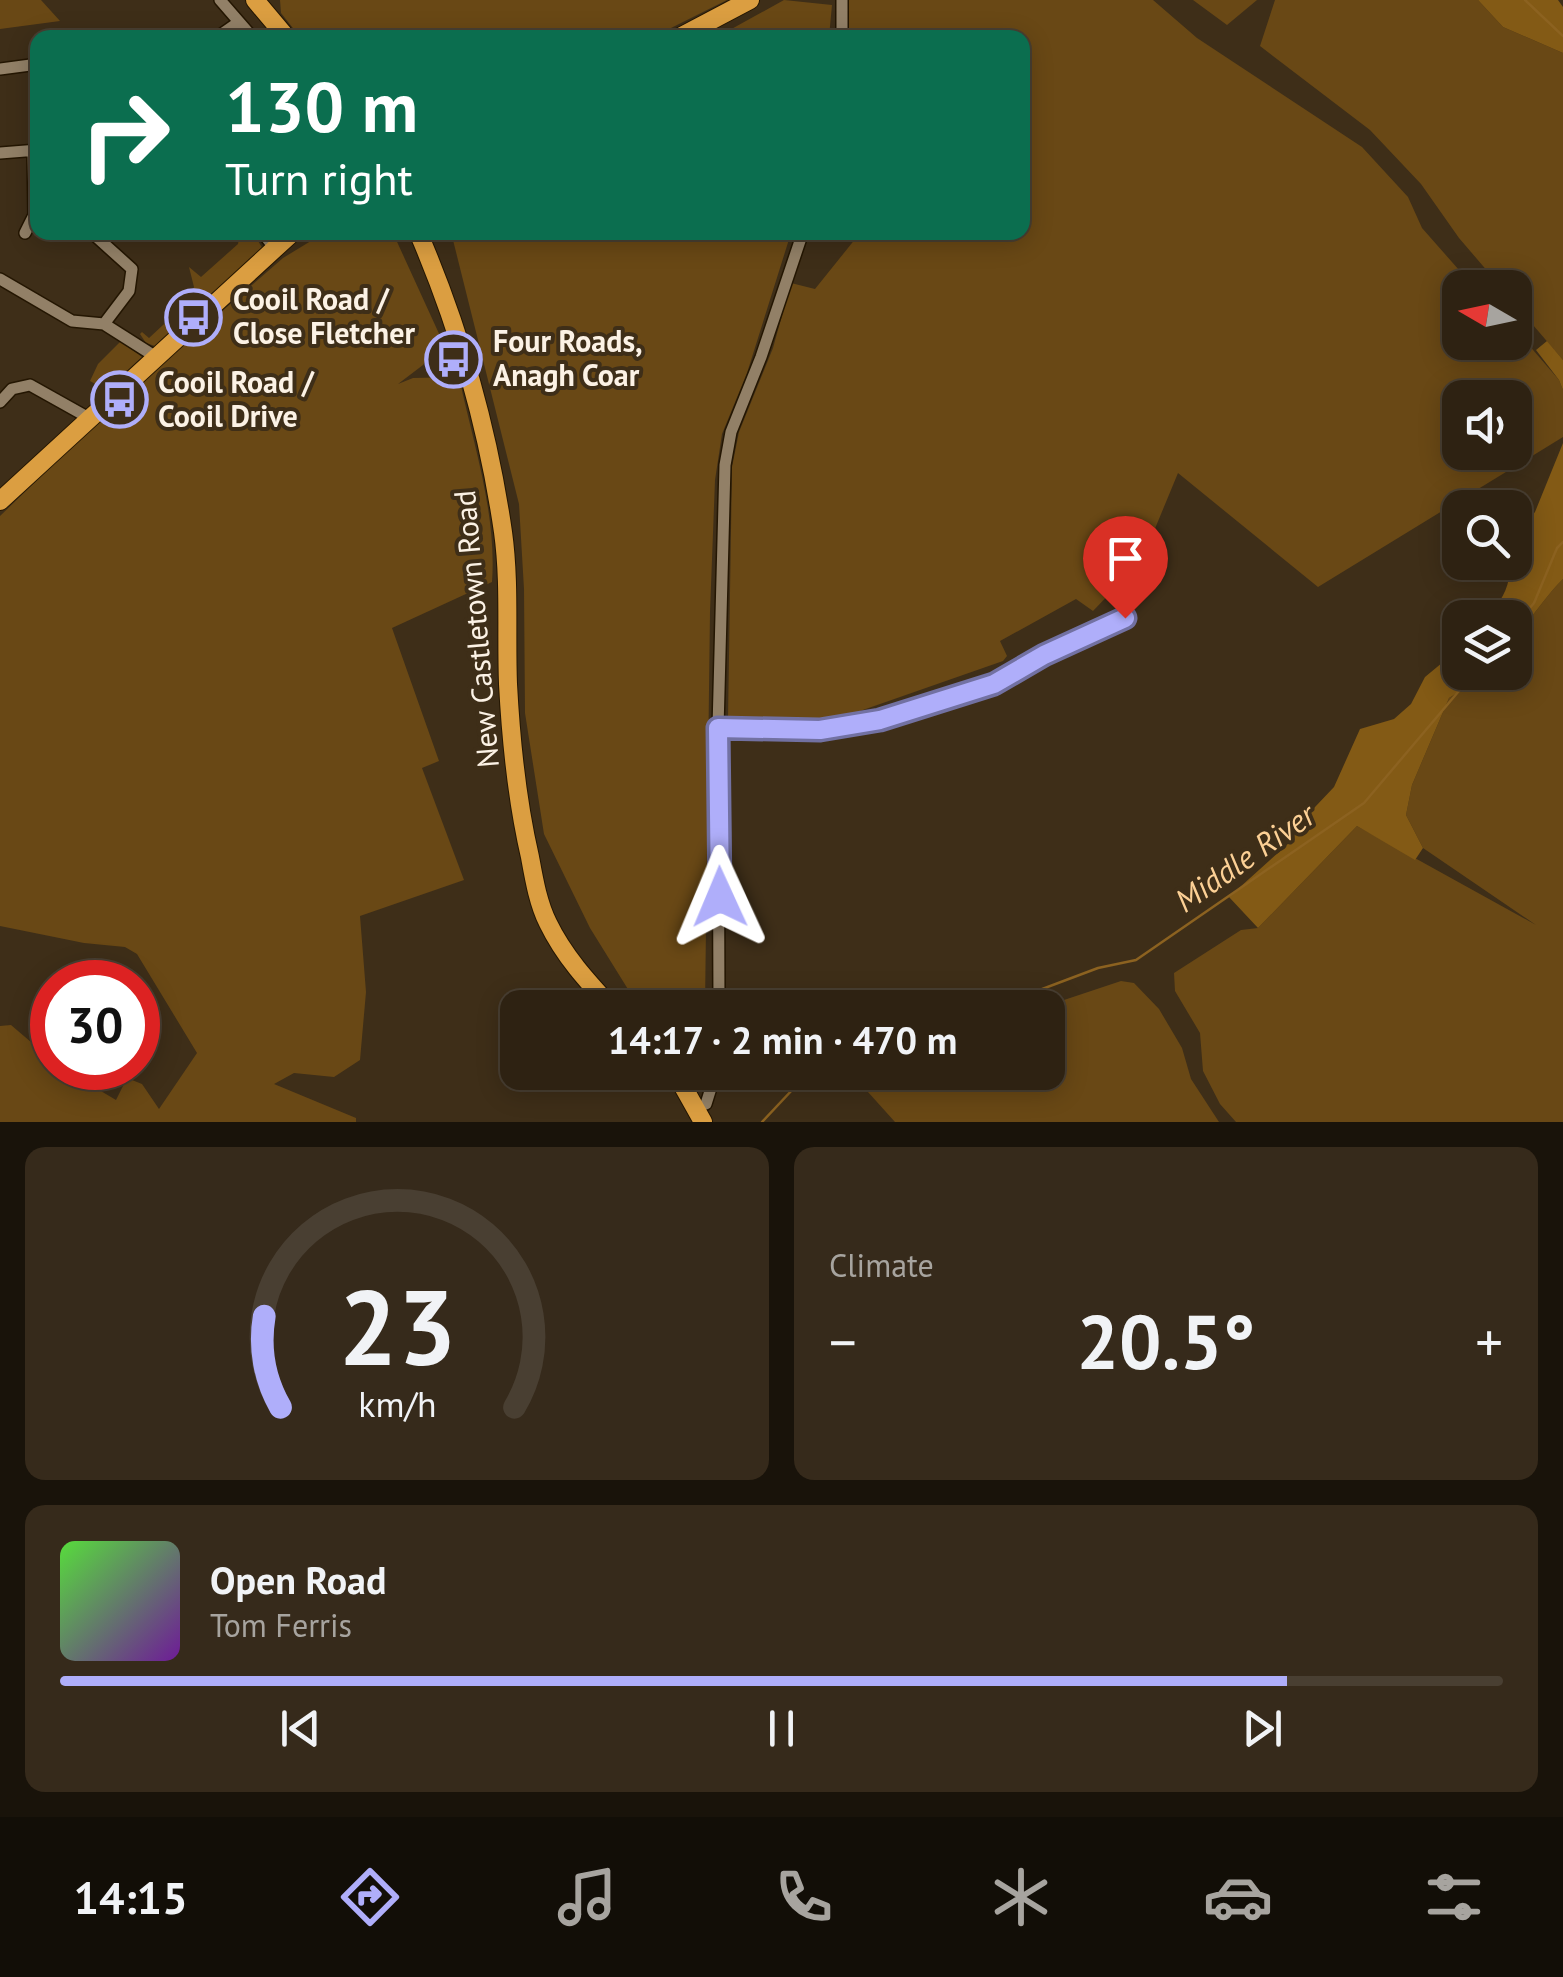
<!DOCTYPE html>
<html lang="en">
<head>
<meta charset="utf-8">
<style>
	body { margin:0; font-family:"PT Sans",sans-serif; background:#362a1b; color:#f1f3f6; height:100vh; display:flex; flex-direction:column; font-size:38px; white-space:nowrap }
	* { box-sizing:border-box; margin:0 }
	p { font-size:32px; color:#a7a49f }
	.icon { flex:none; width:55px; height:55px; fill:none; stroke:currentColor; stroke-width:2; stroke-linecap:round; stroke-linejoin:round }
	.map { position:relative; height:1122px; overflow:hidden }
	.sheet { display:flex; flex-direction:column; gap:25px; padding:25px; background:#19130a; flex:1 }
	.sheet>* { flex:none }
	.hud { position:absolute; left:30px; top:30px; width:1000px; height:210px; border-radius:20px; box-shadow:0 5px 25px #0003,0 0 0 2px #493f32; background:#0b6e4f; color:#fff; overflow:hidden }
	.needle { width:65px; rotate:279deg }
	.buttons { position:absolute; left:1442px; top:270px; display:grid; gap:20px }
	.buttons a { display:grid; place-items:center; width:90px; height:90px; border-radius:20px; background:#2e2212; box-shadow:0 5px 25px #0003,0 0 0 2px #493f32; font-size:50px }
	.speed { position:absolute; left:30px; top:960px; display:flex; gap:20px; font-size:50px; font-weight:700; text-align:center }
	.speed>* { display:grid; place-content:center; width:130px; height:130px; border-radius:50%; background:#2e2212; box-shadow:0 5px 25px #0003,0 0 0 2px #493f32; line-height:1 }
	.speed .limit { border:15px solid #d22; background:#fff; color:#111 }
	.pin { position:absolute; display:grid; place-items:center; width:85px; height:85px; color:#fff; margin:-102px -42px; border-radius:50% 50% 50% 0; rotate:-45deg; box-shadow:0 0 10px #0007 }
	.pin .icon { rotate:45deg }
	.me { position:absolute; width:110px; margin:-55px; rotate:359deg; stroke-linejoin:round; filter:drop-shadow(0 0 8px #0008) }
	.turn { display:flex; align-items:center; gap:35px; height:210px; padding:0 30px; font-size:45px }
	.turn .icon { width:130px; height:130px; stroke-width:2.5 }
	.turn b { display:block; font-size:70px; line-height:85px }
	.big { font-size:75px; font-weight:700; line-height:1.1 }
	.sheet .card { flex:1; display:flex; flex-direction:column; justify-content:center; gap:15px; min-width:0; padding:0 35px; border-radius:20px; background:#362a1b }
	.sheet .dial { align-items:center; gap:0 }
	.dial svg { height:260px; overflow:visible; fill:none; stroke:#493f32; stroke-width:7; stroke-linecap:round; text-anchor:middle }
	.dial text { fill:#f1f3f6; stroke:none }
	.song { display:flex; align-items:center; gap:30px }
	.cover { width:120px; height:120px; border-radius:15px; background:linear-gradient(135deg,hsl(110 70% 55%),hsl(280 70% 35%)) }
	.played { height:10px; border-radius:5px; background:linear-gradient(90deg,#afaefa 85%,#493f32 85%) }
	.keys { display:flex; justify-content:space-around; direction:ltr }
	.heat { display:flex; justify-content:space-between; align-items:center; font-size:55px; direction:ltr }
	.sheet .tiles { flex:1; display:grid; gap:25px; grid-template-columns:1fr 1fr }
	.card:last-child { grid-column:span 2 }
	.trip { position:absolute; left:500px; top:990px; width:565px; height:100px; border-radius:20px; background:#2e2212; box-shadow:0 5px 25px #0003,0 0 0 2px #493f32; font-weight:700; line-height:100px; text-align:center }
	.dock { display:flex; height:160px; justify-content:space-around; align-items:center; background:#120e07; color:#a7a49f }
	.dock .icon { width:70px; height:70px }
	.dock .current { color:#afaefa }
	.dock b { font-size:45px; color:#f1f3f6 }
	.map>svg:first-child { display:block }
</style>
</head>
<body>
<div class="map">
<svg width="1563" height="1122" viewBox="0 0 1563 1122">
	<rect width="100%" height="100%" fill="#3e2e18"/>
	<path fill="#694815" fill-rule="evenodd" d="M0,0H41L60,21L0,29Z
		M280,0H727L651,38L300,37L281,13Z
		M784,0L832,5L829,37H717Z
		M848,0H1153L1197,38L1362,147L1408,197L1422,228L1474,287L1460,288V342H1515V329L1559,380L1563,390V437L1318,587L1178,473L1142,560L1093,611L1076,599L1000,641L1007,656L1003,661L840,718L728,719L732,467L739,432L773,348L791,283L815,289L860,233L1022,232V38L846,37ZM1460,398H1515V452H1460Z
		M1193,0H1257L1227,25Z
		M1275,0H1478L1503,27L1563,53V360L1515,304V288L1501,287L1459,238L1421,184L1370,130L1260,46Z
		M240,233H253L263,249L155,346L146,343L140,334L142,332L149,338L190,300L194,287L189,267L201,277L238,244Z
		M324,233H393L441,338L423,365L398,384L413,378L459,377C473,443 497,514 492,582L392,628L439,761L422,768L464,880L360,916L366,992L360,1060L334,1077L294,1073L274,1084L356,1118V1122H0V1026L11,1025L52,1060V1068H62L116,1100L127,1078L142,1084L159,1109L197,1053L137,954L125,947L84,943L0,926V516L117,403L283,258Z
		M455,233H791L747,373L722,434L715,480L710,612L705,1007H639L590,928L544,834L525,713L524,589L519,504L453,240Z
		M121,341L142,357L106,390L90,381L98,364Z
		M1563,579V1122H1236L1220,1104L1203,1071L1200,1033L1175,991L1174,973L1241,930L1258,928L1357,826L1536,925L1423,848L1406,815L1412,785L1449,698L1475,682L1484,673L1515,672V637C1532,618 1545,597 1563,579Z
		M1121,981L1134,983L1159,1009L1182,1048L1191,1079L1219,1122H895L859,1082L860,1074L864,1073L1048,1072V1010L1052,1004Z"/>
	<path fill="#835a15" d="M1478,0H1558L1563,7V53L1503,27Z
		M1547,341L1563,360V390L1559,380L1536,350Z
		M1563,443V579C1545,597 1532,618 1515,637V618L1488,617C1501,601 1513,584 1508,563L1515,562V537L1535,512Z
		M1460,648V672L1484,673L1475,682L1449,698L1412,785L1406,815L1423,848L1415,860L1357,826L1258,928L1229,897L1289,843L1297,826L1334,787L1360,729L1394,719L1411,704L1425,677Z"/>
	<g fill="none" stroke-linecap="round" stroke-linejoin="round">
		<path stroke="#8c6220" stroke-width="2.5" d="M1525,0L1563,36
			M1515,626L1534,603L1557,548L1563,542
			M992,1008L1098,968L1136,960L1364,803L1475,672
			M762,1122L809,1072"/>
		<defs>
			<path id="minor" d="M220,0L253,38
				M216,38L239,22
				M842,38V0
				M0,69L38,64
				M0,153L38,150
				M91,232L132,269L129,291L104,324
				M262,232L275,249
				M25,233L34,215L33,151
				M0,279L72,321L104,324L156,357
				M0,402L12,389L30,385L89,418
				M718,728L820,730L880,720L993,684L1044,655L1125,618
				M719,1008L718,728L725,465L731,432L761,357L803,232
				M706,1104L716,1072"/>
			<path id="highway" d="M255,0L287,38
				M678,38L750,0
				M418,232C459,327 488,429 503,532C510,582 506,634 508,684C511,741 517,801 530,857C534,879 538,903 548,923C564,956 587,981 612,1008
				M0,501L293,232
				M675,1072L703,1122"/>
		</defs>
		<use href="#minor" stroke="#241602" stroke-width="14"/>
		<use href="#highway" stroke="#241602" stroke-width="20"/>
		<use href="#minor" stroke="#928067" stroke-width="11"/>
		<use href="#highway" stroke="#db9e41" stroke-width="18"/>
	</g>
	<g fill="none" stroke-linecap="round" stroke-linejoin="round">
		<defs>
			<path id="route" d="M720,897L718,728L820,730L880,720L994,684L1044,655L1125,618"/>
		</defs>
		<use href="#route" stroke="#7271a2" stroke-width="25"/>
		<use href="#route" stroke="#afaefa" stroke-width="18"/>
	</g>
	<defs>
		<symbol id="bus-ring" viewBox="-11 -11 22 22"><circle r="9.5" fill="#3e2e18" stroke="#afaefa" stroke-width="1.5"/><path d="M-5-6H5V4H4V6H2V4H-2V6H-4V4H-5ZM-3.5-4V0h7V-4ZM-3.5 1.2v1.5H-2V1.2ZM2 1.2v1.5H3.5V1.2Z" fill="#afaefa"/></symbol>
	</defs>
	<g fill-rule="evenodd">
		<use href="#bus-ring" x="162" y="286" width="63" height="63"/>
		<use href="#bus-ring" x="422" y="328" width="63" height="63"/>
		<use href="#bus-ring" x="88" y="368" width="63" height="63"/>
	</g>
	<g text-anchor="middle" stroke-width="8" stroke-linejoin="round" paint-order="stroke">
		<g font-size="30" font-weight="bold" fill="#fcf2e5" stroke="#3e2e18" text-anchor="start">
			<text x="233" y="310">Cooil Road /<tspan x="233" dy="34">Close Fletcher</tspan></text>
			<text x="493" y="352">Four Roads,<tspan x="493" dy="34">Anagh Coar</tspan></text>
			<text x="158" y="393">Cooil Road /<tspan x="158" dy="34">Cooil Drive</tspan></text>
		</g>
		<g font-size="30" fill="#fcf2e5" stroke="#3e2e18">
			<text transform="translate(477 629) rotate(-95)" y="10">New Castletown Road</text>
		</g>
		<g font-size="32" font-style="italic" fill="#fcd095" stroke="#3e2e18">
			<text transform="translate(1245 858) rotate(-35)" y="11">Middle River</text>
		</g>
	</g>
</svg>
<div class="buttons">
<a><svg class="needle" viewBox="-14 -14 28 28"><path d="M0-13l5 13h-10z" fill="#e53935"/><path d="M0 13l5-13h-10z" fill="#a7a49f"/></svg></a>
<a><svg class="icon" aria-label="sound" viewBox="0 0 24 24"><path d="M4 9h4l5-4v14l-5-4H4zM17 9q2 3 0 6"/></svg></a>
<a><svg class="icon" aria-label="search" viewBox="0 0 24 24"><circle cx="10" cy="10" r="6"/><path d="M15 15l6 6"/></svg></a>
<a><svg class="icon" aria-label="layers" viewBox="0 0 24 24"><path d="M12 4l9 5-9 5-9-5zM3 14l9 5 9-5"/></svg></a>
</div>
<div class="speed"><div class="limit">30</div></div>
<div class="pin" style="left:1125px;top:618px;background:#d93025"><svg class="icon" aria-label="arrive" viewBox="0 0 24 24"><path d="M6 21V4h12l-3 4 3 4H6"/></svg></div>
<svg class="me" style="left:720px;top:897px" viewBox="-20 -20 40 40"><path d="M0-17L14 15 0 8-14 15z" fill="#afaefa" stroke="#fff" stroke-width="4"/></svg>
<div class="trip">14:17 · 2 min · 470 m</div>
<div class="hud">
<div class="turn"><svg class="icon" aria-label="right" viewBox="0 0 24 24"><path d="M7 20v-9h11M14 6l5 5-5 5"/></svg><div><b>130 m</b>Turn right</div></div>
</div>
</div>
<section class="sheet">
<div class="tiles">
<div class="card dial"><svg viewBox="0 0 100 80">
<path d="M14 69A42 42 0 1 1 86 69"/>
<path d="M14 69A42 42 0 0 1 9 41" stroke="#afaefa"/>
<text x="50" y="56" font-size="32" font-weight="700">23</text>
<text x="50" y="72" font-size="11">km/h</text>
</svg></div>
<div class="card"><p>Climate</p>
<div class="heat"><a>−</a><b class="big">20.5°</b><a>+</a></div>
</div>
<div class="card">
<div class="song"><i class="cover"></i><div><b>Open Road</b><p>Tom Ferris</p></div></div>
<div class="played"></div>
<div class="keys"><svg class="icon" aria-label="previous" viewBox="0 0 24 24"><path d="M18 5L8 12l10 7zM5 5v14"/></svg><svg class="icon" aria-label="pause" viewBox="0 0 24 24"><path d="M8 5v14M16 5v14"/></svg><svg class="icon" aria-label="next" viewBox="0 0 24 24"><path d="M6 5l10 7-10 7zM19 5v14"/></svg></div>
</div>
</div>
</section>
<nav class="dock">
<b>14:15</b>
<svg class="icon current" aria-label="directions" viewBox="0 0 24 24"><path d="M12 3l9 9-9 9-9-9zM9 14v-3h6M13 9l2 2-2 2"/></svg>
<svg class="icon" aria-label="music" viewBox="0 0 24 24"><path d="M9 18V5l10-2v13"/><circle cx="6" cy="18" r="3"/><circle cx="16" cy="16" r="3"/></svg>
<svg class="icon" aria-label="phone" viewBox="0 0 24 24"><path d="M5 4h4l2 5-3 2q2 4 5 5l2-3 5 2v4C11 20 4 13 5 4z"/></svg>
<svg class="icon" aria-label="climate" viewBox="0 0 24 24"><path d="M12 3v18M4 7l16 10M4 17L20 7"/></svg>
<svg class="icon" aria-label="car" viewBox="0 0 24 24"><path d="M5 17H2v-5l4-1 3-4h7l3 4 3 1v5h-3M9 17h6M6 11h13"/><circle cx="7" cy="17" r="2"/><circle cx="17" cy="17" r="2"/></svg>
<svg class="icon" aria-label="filters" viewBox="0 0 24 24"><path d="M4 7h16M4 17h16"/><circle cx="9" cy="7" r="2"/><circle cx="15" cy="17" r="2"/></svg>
</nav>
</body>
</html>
